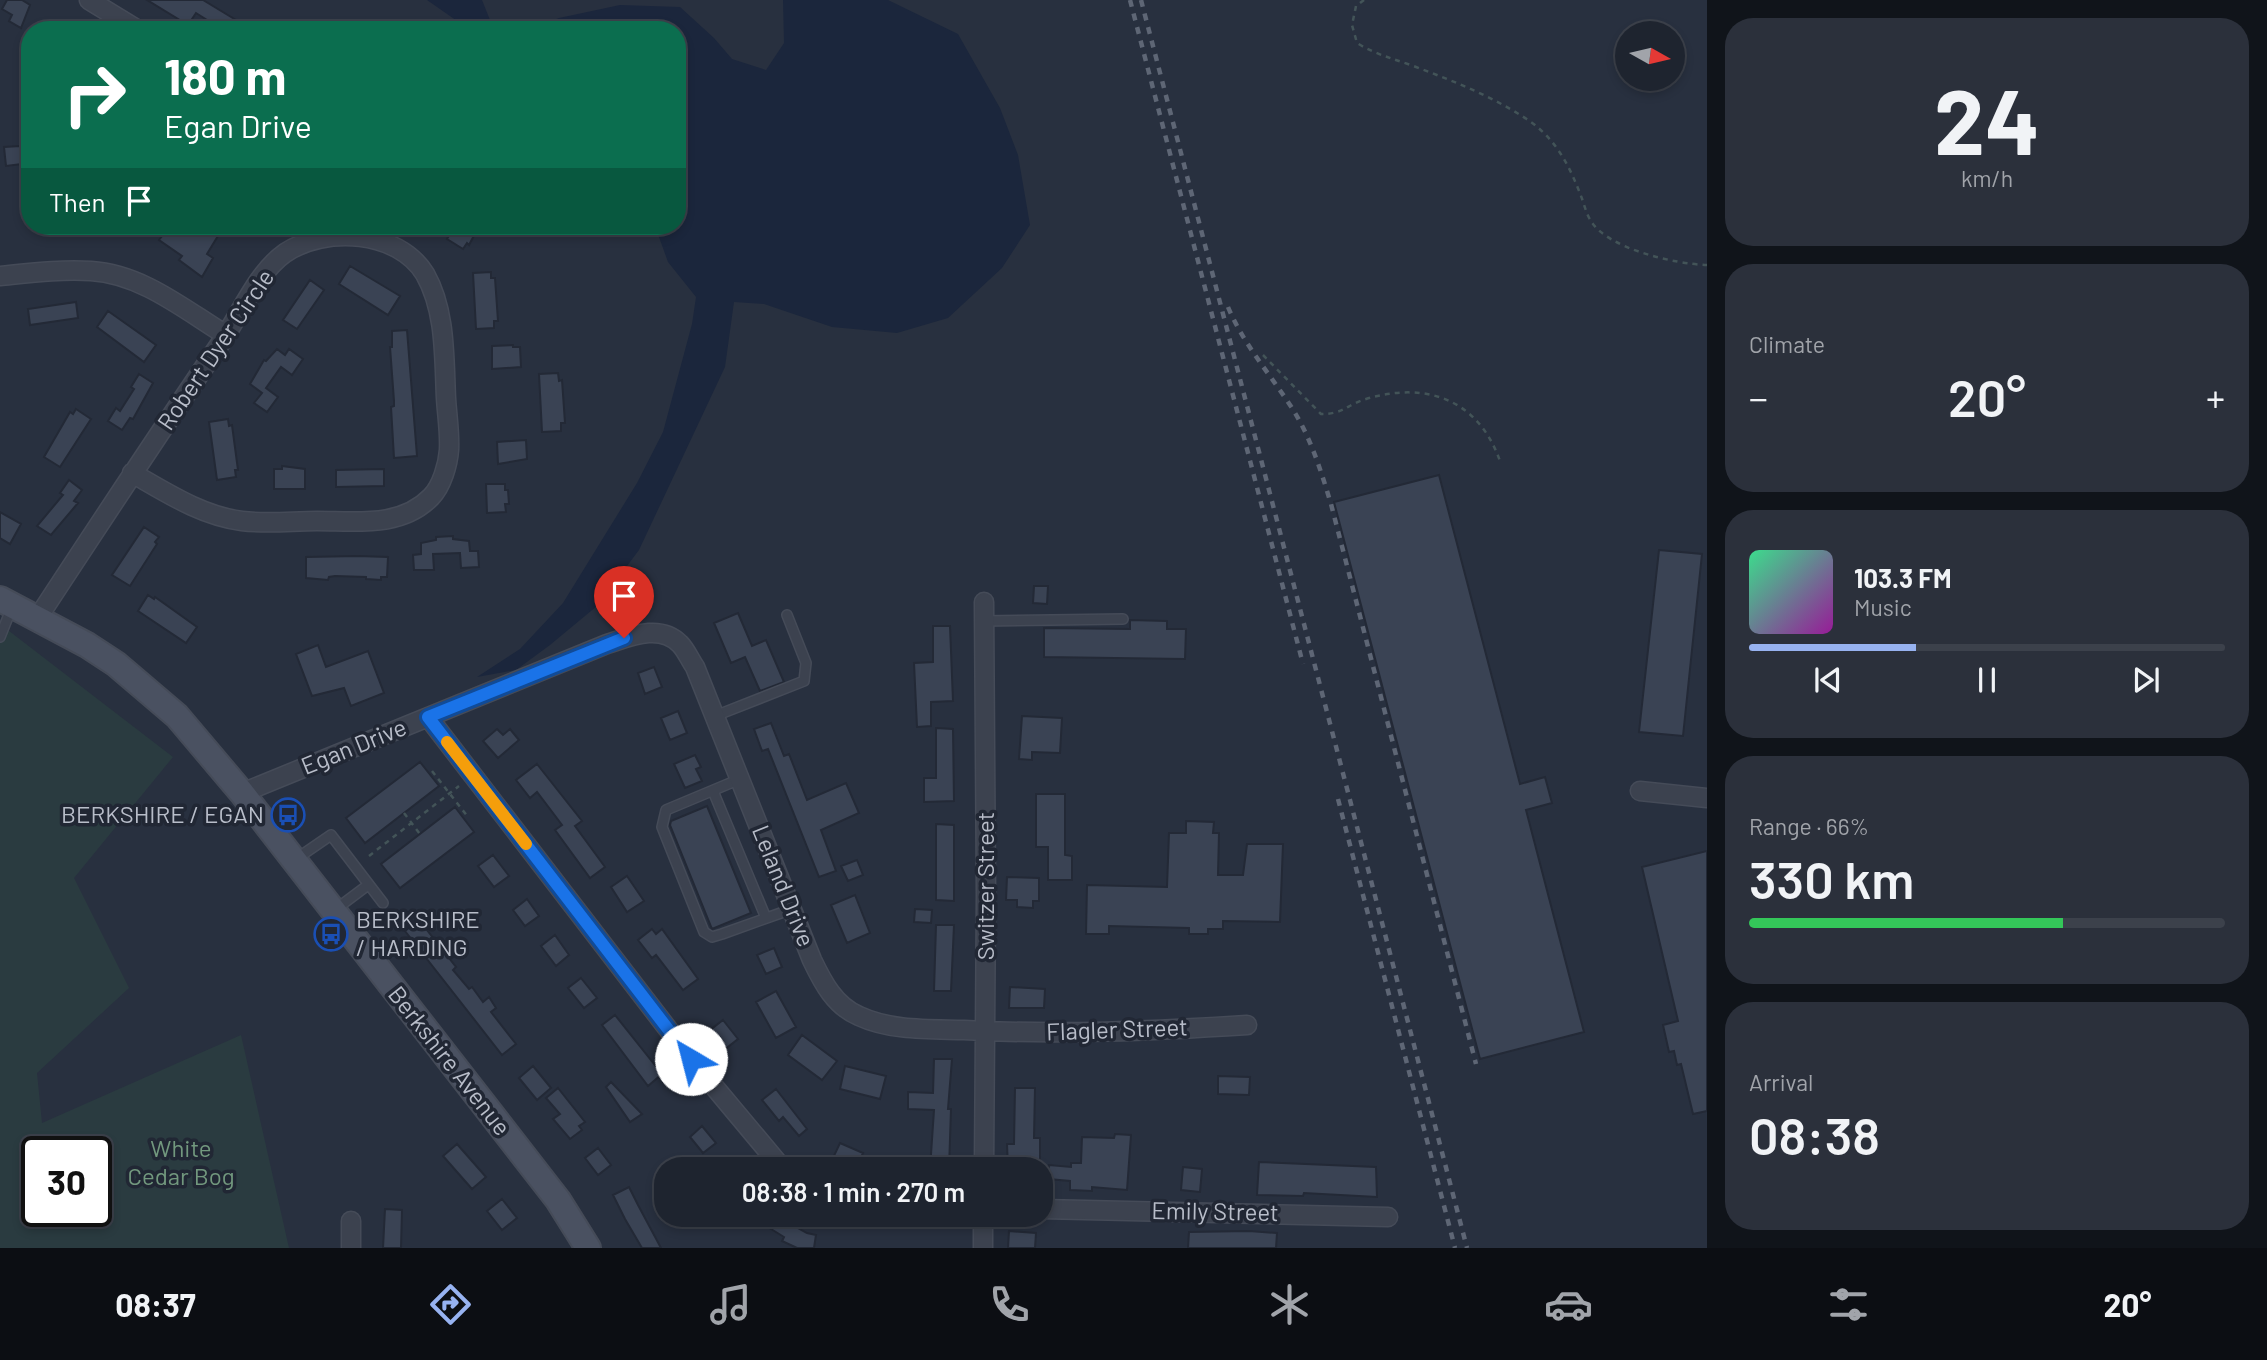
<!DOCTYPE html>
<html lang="en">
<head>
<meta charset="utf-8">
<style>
	body { margin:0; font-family:Barlow,sans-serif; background:#2b303b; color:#f1f3f6; height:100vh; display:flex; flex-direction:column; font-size:26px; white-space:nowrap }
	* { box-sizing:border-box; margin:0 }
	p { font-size:23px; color:#a1a4aa }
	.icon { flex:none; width:38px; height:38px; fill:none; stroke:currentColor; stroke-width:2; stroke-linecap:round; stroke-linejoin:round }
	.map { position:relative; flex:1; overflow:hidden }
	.side { display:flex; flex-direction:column; gap:18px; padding:18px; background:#10141a; width:560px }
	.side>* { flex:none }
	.top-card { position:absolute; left:21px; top:21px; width:665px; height:214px; border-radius:28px; box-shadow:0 4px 10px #0003,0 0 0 2px #3c414b; background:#0b6e4f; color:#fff; overflow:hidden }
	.needle { width:46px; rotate:98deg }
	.tools { position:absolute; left:1615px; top:21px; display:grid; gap:14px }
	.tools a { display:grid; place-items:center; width:70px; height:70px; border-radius:50%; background:#1e242f; box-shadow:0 4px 10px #0003,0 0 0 2px #3c414b; font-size:35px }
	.speed { position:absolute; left:21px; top:1136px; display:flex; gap:14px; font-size:35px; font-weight:700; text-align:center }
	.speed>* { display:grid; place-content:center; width:91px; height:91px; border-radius:50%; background:#1e242f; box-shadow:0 4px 10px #0003,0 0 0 2px #3c414b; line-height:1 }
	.speed .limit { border:4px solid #111; border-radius:10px; background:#fff; color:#111 }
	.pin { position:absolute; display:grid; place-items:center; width:60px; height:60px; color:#fff; margin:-72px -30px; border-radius:50% 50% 50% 0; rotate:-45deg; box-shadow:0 0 7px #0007 }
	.pin .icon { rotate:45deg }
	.me { position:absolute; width:77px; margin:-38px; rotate:323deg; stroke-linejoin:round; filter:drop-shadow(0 0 5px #0008) }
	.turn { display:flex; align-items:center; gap:24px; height:147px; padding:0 28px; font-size:32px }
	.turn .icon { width:91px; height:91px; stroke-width:2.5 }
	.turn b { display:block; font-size:49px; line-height:60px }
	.then { display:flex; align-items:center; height:66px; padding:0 28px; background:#0003; gap:14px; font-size:26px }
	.big { font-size:52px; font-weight:600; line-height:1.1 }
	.side .card { flex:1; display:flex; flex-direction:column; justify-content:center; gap:10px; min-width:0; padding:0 24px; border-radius:28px; background:#2b303b }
	.side .dial { align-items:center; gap:0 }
	.dial b { font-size:91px; line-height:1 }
	.song { display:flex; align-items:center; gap:21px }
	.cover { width:84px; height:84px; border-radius:10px; background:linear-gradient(135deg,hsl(150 70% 55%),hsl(300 70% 35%)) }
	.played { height:7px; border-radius:4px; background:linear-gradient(90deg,#97b2f0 35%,#3c414b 35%) }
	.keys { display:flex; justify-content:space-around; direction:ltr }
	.heat { display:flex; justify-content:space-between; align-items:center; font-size:38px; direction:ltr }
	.charge { height:10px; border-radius:5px; background:linear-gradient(90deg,#34c759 66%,#3c414b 0) }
	.trip { position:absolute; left:654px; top:1157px; width:399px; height:70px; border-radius:28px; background:#1e242f; box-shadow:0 4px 10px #0003,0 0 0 2px #3c414b; font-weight:600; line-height:70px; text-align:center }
	.dock { display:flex; height:112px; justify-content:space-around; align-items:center; background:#0c0e13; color:#a1a4aa }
	.dock .icon { width:49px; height:49px }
	.dock .active { color:#97b2f0 }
	.dock b { font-size:32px; color:#f1f3f6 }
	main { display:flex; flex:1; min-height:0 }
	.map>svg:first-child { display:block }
</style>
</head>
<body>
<main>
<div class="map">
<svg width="1707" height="1248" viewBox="0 0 1707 1248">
	<rect width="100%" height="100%" fill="#28303f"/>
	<path fill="#2a3b40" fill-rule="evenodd" d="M0,624L173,757L74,878L129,988L37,1073L42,1123L241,1035L289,1248H0ZM37,1152H96V1211H37Z"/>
	<path fill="#1b263c" d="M427,0H482L494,30H470Z
		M783,0H888L958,34L1000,108L1018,155L1030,225L1002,268L948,318L897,333L832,327L764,304L734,302L725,367L639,550L597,606L550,645L516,670L477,677L520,649L563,603L637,483L663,432L692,324L696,297L668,262L655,226H677V30H528L559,18L620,5L680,7L714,38L732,59L766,70L784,43Z"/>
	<path fill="#3a4354" stroke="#232936" stroke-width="2" d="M7,0H22L30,5L21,28L9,21L12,15L2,9Z
		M147,0H203L236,20L230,30H223L196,13L188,25Z
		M20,146V148L30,147V163L6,166L4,147Z
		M170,226H224L207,254L213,258L202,277L179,260L182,256L159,240Z
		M455,226H479L469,245L467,243L463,249L447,239Z
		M350,266L400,296L388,315L339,284Z
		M491,272V278H495L498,321H494V328L476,329L473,273Z
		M310,280L324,290L297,329L283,320Z
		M76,302L78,318L30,325L28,309Z
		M108,311L156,345L144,362L97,327Z
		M407,330L417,456L394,458L391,407L394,406V401L390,347H392V331Z
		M513,345V347H520L521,367L492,369V346Z
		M277,349L285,355L289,349L303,359L292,375L281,367L266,388L278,397L267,412L254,403L262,393L250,384L264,360L266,361Z
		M558,373L559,381L562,380L565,423H561V431L542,432L539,374Z
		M139,374L153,383L133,419L130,418L122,430L108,421L116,408L120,411L134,389L131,387Z
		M76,409L91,419L60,467L44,457L70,412L73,414Z
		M228,419L229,426L232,425L238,470H235L236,477L217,480L209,422Z
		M526,440L527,459L498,464L497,442Z
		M282,466L305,469V489H274V469H282Z
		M384,469V486L336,487V470Z
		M1439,475L1520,784L1545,777L1552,803L1526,810L1584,1032L1480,1059L1334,502Z
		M69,480L82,490L74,501L78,503L51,535L37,526L63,495L60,493Z
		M486,484H505V490H508L509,504H505L506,512L487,513Z
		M0,512L21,524L10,544L0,538Z
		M144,527L159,537L155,542L157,544L130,586L112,575Z
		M453,536V539L469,541L470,551H478L479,567L461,568L460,553L433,554L434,570H414L413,555L421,554V543L436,540V537Z
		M1659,550L1702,554L1683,736L1639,732Z
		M358,556L388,557L387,577H381V580L366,579V577L335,576L329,577L328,580L306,578V557Z
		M1034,586H1048L1047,604L1033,603Z
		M148,595L154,599L155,597L197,627L186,643L138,611Z
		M738,613L752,646L766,640L784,682L760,691L745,657L731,663L714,623Z
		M1130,620L1167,621V629H1186L1185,659L1044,657V628L1130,629Z
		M933,626H950L953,701L931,702V726L917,727L914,663L933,662Z
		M318,645L326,667L368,651L384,693L351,706L344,688L312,696L296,654Z
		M654,667L662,687L645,694L638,673Z
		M678,711L687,733L670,740L661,718Z
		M1022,716L1062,718L1060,753L1032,752V760L1019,759Z
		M771,723L784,756L789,754L807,800L846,783L859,813L821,830L836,871L819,877L768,749L762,751L754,729Z
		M936,728L953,729L954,801L924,802V778H936Z
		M497,729L503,735L510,729L519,740L498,758L483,741Z
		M695,755L701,767L696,769L702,781L685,788L674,764Z
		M420,762L439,786L365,843L346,818Z
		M537,764L582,821L575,826L605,867L590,878L555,830L562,825L537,792L530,798L516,780Z
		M1036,794H1065V855L1072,856V880H1048V847H1036Z
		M707,806L751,913L712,929L670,825L671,821Z
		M455,807L474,832L400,888L381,864Z
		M1186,821L1214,822L1213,833H1219L1218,875H1243L1247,844H1283L1280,922L1223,921V929H1208V934H1189V928L1109,926V934H1086L1087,885L1167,887L1169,833H1186Z
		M936,824L954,825V901L936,900Z
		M1707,851V1111L1693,1114L1681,1064L1677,1065L1674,1051L1669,1052L1663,1025L1678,1021L1642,867Z
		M493,855L509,876L494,887L478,866Z
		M857,860L863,875L848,881L841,866Z
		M627,876L644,901L627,912L611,887Z
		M1007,877L1039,878V901H1033V908L1017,907V900H1006Z
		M855,895L870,933L847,943L831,905Z
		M527,899L539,916L525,926L513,910Z
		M915,909L932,910L931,923L914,922Z
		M419,920L456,967L453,970L469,989L472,987L483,1002L489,997L496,1008L491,1012L516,1044L502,1055L405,931Z
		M936,925H954L951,991H934Z
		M652,929L656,934L662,929L698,979L683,990L656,955L652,958L638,940Z
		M555,935L569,955L556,966L541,946Z
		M774,948L782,967L766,974L757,955Z
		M581,978L597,998L584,1008L568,988Z
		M1010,987L1045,989L1044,1008H1009Z
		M776,991L796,1027L776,1038L756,1002Z
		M615,1015L662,1074L648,1086L602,1025Z
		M723,1020L738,1039L724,1050L709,1031Z
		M802,1035L837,1061L822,1080L788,1055Z
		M934,1059H952L948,1109H951L949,1169H930L934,1110L908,1109V1092L933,1093Z
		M533,1066L551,1088L537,1100L519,1078Z
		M845,1066L886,1076L880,1099L840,1089Z
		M1218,1076L1250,1077L1249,1095L1218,1094Z
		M611,1082L642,1114L630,1122L606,1087Z
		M558,1088L585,1122L579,1126L582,1130L570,1139L553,1119L560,1114L546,1098Z
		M1015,1088H1035L1034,1138H1040V1169H1008L1007,1144H1014Z
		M776,1089L807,1129L799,1136L783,1117L779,1121L762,1100Z
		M702,1126L716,1143L703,1153L690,1137Z
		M1115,1134L1131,1135L1127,1190L1092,1187V1191L1070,1190V1181L1048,1179L1049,1165L1071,1167V1163H1081L1082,1137L1114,1138Z
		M840,1143L863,1153L856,1169L832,1160Z
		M457,1144L486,1177L472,1189L443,1156Z
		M598,1148L611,1165L598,1175L585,1158Z
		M1259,1162L1376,1167L1377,1197L1304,1193L1303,1196L1257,1195Z
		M1183,1167L1202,1169L1200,1192L1181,1190Z
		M629,1187L638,1205L661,1248H642L625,1219L613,1195Z
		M502,1199L517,1218L502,1230L487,1211Z
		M385,1209L402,1210L401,1248H383Z
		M770,1214H784L791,1219L789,1223L807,1233L816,1235L814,1248H797L782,1241L784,1237L763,1224Z
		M1009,1231L1036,1233L1035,1248H1008Z
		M1249,1231L1277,1233L1276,1248H1188L1189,1232Z"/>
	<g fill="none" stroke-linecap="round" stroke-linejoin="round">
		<defs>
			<path id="service" d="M984,621L1123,619
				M0,637L12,607
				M715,716L804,681L806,663L787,615
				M740,779L666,810L662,827L704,932L712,937L722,934L792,909
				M713,791L766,918
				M296,859L331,835L383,903
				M336,909L368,885"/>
			<path id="minor" d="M89,0L138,30
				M0,276C30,273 61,269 91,271C142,274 185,310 226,335
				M37,619C98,526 159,433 222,341C241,313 257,273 285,253C325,226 398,230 425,274C446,311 444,357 446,398C447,415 450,433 449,450C448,464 442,486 431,497C401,528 356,521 317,521C293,521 266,524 242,521C202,516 167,493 132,473
				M428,717L691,1059L783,1169
				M1640,791L1707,798
				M242,793L607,644C629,637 660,623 680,644C686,650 690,660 695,667L812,960C823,983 835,1006 859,1016C891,1031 930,1029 964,1030C1059,1035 1153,1031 1247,1025
				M984,1169L986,895L984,602
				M1041,1209L1388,1217
				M351,1221V1248
				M983,1248V1214"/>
			<path id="secondary" d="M0,599L87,645L116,664L177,716L242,793L558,1200L588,1248"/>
		</defs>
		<use href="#service" stroke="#454b58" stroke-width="12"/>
		<use href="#minor" stroke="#454b58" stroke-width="21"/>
		<use href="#secondary" stroke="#454b58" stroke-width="28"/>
		<path stroke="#435458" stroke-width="2.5" stroke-dasharray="5 5" stroke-linecap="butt" d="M1364,0L1356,6L1352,25L1357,43C1376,55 1395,59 1416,67C1456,82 1496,98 1531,122C1557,141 1570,167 1581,196C1584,203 1586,214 1591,221C1608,249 1675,264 1707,265
			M1263,355L1321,414C1344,414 1346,405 1366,399C1426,381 1478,399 1500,461
			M432,771L468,817
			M404,813L420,834
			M369,856L459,786"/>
		<use href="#service" stroke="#3c424f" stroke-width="9"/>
		<use href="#minor" stroke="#3c424f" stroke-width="18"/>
		<use href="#secondary" stroke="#4a5161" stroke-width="24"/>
		<path stroke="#5e6675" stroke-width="4.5" stroke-dasharray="7 7" stroke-linecap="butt" d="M1130,0L1303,664
			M1141,0L1467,1248
			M1228,307C1244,345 1270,374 1292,408C1311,438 1321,471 1331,504L1476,1064
			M1338,799L1455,1248"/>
	</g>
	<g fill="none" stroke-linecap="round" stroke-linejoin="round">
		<defs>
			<path id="route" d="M624,638L428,717L691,1059"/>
		</defs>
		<use href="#route" stroke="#114b97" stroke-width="18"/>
		<use href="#route" stroke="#1a73e8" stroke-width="12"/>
		<path stroke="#f59e0b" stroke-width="12" d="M447,742L526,844"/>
	</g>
	<defs>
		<symbol id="bus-ring" viewBox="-11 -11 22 22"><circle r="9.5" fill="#212734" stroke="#1a4fb4" stroke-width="1.5"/><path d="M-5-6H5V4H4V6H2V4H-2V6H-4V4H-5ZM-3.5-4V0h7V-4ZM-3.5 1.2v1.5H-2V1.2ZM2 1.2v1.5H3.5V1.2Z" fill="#1a4fb4"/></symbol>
	</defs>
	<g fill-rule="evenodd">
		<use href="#bus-ring" x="269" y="796" width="38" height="38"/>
		<use href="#bus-ring" x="312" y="915" width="38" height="38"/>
	</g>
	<g text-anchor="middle" stroke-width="7" stroke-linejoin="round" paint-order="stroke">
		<g font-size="24" fill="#b8bdc9" stroke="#212734">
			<text transform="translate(216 350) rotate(-56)" y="8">Robert Dyer Circle</text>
			<text transform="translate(354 747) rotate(-22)" y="8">Egan Drive</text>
			<text transform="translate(783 886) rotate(68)" y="8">Leland Drive</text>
			<text transform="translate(986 886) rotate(-90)" y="8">Switzer Street</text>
			<text transform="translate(1117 1030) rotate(-2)" y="8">Flagler Street</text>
			<text transform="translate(449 1061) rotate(52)" y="8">Berkshire Avenue</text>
			<text transform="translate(1215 1212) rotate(1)" y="8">Emily Street</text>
		</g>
		<g font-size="24" fill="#b8bdc9" stroke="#212734" text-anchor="end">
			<text x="264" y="823">BERKSHIRE / EGAN</text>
			<text x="356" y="928" text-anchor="start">BERKSHIRE<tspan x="356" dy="28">/ HARDING</tspan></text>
		</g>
		<g font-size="24" fill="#72987e" stroke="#212734">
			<text x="181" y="1157">White<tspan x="181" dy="28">Cedar Bog</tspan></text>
		</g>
	</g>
</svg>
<div class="tools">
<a><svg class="needle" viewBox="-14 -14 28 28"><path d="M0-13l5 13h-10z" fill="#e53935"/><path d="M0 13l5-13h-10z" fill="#a1a4aa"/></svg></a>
</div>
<div class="speed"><div class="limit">30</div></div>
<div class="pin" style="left:624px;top:638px;background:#d93025"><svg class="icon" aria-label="arrive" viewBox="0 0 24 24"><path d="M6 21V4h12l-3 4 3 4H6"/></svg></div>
<svg class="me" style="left:691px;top:1059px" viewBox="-20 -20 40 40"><circle r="19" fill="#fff"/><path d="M0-13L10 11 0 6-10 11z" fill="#1a73e8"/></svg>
<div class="trip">08:38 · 1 min · 270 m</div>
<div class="top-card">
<div class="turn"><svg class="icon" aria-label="right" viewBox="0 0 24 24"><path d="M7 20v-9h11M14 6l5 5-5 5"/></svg><div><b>180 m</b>Egan Drive</div></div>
<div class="then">Then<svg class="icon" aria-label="arrive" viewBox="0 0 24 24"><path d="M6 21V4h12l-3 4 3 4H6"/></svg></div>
</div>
</div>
<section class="side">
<div class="card dial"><b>24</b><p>km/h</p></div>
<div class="card"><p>Climate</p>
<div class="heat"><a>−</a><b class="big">20°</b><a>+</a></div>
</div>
<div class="card">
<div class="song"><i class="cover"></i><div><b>103.3 FM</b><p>Music</p></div></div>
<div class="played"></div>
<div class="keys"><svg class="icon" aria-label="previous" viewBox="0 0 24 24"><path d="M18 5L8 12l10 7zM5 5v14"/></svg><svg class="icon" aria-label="pause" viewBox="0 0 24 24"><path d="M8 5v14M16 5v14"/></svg><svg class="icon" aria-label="next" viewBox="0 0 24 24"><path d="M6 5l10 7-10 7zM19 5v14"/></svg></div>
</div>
<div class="card"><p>Range · 66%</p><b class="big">330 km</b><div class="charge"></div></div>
<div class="card"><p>Arrival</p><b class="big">08:38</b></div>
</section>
</main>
<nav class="dock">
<b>08:37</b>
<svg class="icon active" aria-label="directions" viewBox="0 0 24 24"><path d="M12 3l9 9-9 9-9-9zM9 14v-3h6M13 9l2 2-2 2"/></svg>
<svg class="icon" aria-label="music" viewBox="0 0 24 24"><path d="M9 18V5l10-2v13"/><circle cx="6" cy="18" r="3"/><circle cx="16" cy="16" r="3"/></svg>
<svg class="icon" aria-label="phone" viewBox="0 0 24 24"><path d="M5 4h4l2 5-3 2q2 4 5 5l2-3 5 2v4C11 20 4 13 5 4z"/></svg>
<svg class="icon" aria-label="climate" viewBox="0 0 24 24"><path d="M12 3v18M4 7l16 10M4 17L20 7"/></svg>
<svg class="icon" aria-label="car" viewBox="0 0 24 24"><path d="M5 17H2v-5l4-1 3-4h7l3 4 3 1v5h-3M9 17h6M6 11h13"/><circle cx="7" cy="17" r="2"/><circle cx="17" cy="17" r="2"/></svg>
<svg class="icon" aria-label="filters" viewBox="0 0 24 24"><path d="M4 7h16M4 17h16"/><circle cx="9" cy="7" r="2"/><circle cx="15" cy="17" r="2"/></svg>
<b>20°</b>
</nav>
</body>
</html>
